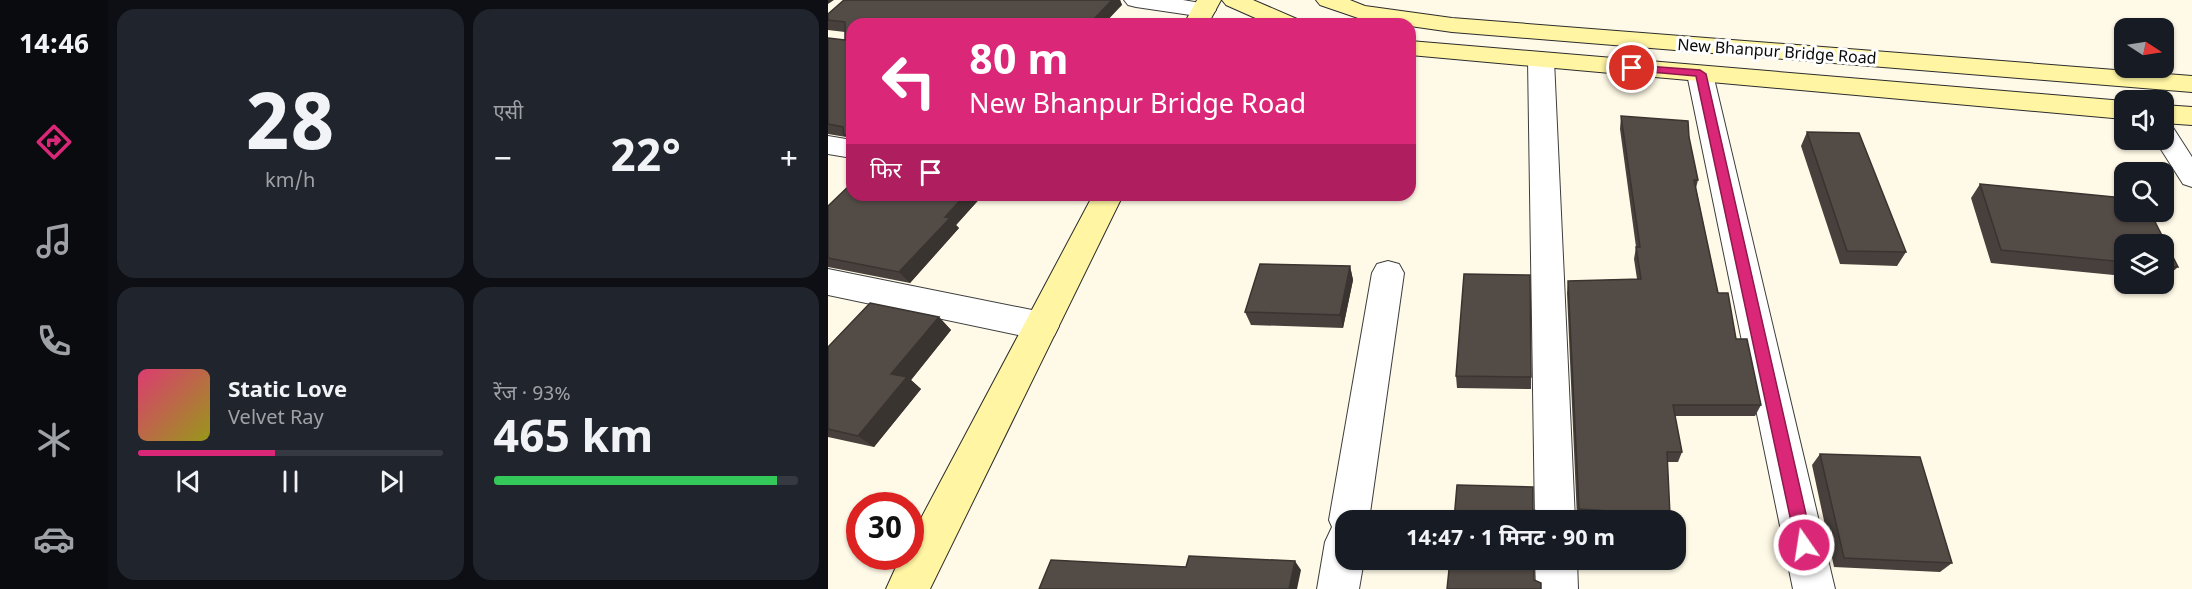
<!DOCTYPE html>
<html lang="hi">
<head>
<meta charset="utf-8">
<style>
	body { margin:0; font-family:Georgia,"Noto Sans Devanagari",serif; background:#20242c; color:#f1f3f6; height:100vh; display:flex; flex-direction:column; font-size:22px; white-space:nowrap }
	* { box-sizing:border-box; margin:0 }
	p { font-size:20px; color:#9ea1a6 }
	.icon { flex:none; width:33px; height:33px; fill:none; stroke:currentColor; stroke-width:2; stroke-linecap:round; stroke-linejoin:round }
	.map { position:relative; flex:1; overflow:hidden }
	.sheet { display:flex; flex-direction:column; gap:9px; padding:9px; background:#0d0f14; width:720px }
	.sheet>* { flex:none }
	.banner { position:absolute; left:18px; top:18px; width:570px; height:183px; border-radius:18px; box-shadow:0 2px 4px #0004; background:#db2777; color:#fff; overflow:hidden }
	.needle { width:39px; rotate:102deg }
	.buttons { position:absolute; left:1286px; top:18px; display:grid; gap:12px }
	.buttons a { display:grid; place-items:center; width:60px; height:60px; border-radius:12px; background:#171b24; box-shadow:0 2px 4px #0004; font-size:30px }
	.speed { position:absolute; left:18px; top:492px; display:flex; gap:12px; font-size:30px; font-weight:700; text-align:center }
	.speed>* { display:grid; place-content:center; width:78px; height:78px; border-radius:50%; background:#171b24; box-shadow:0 2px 4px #0004; line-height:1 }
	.speed .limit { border:9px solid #d22; background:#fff; color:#111 }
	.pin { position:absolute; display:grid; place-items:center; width:51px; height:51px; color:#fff; margin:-26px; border:3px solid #fff; border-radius:50%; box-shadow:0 2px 6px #0007 }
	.me { position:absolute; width:66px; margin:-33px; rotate:347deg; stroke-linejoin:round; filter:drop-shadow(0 0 4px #0008) }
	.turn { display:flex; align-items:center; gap:21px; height:126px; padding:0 24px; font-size:27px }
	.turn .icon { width:78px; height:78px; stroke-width:2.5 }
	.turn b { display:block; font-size:42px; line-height:51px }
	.then { display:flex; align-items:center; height:57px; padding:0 24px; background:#0003; gap:12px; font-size:22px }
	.big { font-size:45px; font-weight:700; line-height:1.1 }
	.sheet .card { flex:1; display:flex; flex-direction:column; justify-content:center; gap:9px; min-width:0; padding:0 21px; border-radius:18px; background:#20242c }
	.sheet .dial { align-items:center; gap:0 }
	.dial b { font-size:78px; line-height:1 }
	.song { display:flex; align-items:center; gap:18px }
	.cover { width:72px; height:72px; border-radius:9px; background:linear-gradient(135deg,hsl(340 70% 55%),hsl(60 70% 35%)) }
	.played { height:6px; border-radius:3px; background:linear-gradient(90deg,#db2777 45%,#363941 45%) }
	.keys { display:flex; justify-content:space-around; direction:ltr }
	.heat { display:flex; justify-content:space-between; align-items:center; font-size:33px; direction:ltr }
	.charge { height:9px; border-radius:4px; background:linear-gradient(90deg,#34c759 93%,#363941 0) }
	.sheet .tiles { flex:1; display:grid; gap:9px; grid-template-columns:repeat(2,1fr) }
	.trip { position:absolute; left:507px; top:510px; width:351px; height:60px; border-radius:18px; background:#171b24; box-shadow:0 2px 4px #0004; font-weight:700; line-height:60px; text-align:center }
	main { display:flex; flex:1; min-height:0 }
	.dock { display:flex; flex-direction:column; width:108px; justify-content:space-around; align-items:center; background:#090b0e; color:#9ea1a6 }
	.dock .icon { width:42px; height:42px }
	.dock .on { color:#db2777 }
	.dock b { font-size:27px; color:#f1f3f6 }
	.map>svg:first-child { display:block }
</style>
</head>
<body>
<main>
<nav class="dock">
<b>14:46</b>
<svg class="icon on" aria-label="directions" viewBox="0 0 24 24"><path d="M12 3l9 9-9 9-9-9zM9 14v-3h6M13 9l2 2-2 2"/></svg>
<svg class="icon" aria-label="music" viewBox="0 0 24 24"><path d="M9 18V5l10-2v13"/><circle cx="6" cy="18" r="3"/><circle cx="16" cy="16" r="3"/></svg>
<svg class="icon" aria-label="phone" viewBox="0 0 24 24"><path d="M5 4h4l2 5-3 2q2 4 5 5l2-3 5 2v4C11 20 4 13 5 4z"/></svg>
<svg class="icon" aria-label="climate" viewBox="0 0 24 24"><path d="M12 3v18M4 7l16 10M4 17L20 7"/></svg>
<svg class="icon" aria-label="car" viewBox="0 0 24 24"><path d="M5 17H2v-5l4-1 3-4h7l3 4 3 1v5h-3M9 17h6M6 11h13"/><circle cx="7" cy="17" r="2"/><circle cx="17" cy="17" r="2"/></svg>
</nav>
<section class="sheet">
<div class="tiles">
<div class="card dial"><b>28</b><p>km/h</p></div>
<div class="card"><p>एसी</p>
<div class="heat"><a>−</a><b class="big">22°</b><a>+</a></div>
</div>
<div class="card">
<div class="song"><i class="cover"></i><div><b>Static Love</b><p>Velvet Ray</p></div></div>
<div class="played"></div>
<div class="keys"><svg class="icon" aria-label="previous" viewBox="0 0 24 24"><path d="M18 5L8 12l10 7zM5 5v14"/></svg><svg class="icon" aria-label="pause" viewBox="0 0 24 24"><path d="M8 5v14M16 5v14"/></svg><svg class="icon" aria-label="next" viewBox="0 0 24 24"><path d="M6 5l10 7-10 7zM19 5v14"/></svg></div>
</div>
<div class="card"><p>रेंज · 93%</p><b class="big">465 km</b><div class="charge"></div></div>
</div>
</section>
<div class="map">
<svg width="1364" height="589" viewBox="0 0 1364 589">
	<rect width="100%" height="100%" fill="#fffae7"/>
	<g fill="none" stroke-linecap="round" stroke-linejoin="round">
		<defs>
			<path id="lane" d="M1335,124L1344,126L1364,157V187L1355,184L1327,140H1335Z"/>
			<path id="street" d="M296,0H355L384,5L388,10L384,15L376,17L308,7L300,5Z
				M713,52L722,55L726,60L747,520H707L700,60L704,55Z
				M872,66L881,68L885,74L1007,589H965L859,74L863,68Z
				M0,136L24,140V158L0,154Z
				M560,261L571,264L576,273L541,520H518V560H536L531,589H489L497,542L504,527L501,520L544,273L549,264Z
				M0,269L214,312L226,316L231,326L226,336L214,340L0,295Z
				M707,560H749L750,589H708Z"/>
			<path id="secondary" d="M369,0H393L380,24H356Z
				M394,0H425L469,19L473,24H441L398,5Z
				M488,0H522L537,6L624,18L1364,76V92L624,32L582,26V24L533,19L492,5Z
				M582,41L1296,101V119L582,55Z
				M1335,105L1364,107V125L1335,123Z
				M265,195H295L102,589H58L73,556H82V539Z"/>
		</defs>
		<use href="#lane" stroke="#3d3d3d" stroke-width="2"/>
		<use href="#street" stroke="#3d3d3d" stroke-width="2"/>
		<use href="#secondary" stroke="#2c2c2c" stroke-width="2"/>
		<use href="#lane" fill="#fff" fill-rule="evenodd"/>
		<use href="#street" fill="#fff" fill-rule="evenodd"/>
		<use href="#secondary" fill="#fff5a2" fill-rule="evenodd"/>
	</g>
	<path fill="#47403c" d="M16,0H292L294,5L24,24V143L18,137L0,134V135V38L17,40V32L0,30V14Z
		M793,116L870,180L868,188L890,293L933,405L927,416H847L854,452L850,462H839L842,515L840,520H786L749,518L739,293L740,281L809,279L806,259L808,247L792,129Z
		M979,132L1078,252L1069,266L1012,264L973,146Z
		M1152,184L1296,198V212H1322L1350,267L1335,280V244H1296V276L1163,263L1143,198Z
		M24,195H155L128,225L131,228L82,283L0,267V206Z
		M522,266L525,280L515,328L423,325L417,312Z
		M111,317L123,330L83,380L93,389L46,447L0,437V347Z
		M628,376L703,377V389L629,388Z
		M992,454L1124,563L1112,572L1006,567L984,465Z"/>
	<path fill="#3a3431" d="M0,0H6L0,4Z
		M284,0H292L294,5L276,24L266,19Z
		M137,195H155L128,225L131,228L82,283L71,272L117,217Z
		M522,266L525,280L515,328L512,315Z
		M111,317L123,330L83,380L93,389L46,447L30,436L63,374Z
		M467,561L473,570L469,589H461Z"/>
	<path fill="#534b46" stroke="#3a3431" stroke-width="1.5" d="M16,0H284L266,19L307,24H24V136L16,135L15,127L0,124V38L17,40V22L0,20V14Z
		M793,116L860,121L861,137L870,180H866L890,293H900L908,339H919L933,405H845L854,452H839L842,515L751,509L740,281L813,279L808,247H812Z
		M979,132L1031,133L1078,252L1019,251Z
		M24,183V195H137L117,217L122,218L71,272L0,258V206Z
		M1152,184L1296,198V212H1322L1350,267L1335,266V244H1296V262L1173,250Z
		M432,264L522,266L512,315L417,312Z
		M636,274L702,275L703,377L628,376Z
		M42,303L111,317L63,374L79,377L30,436L0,429V347Z
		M992,454L1092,457L1124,563L1016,558Z
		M629,485L705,487V510L714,512V520H626Z
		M361,556L467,561L461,589H211L223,560L358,567Z
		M622,560H706V580L713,583V589H619Z"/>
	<path fill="#db2777" stroke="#8e194d" stroke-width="1.5" d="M804,65L872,70L878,74L985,545L982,551L976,554L970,551L968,545L868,76L800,70L799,68Z"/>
	<g text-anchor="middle" stroke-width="6" stroke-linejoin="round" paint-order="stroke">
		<g font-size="16" fill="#0a0a0a" stroke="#fff">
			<text transform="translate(949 51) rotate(4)" y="6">New Bhanpur Bridge Road</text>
		</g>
	</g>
</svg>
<div class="buttons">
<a><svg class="needle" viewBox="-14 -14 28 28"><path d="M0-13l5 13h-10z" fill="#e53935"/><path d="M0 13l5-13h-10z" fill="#9ea1a6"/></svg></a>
<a><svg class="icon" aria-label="sound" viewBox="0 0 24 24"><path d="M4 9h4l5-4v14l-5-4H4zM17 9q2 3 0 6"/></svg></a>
<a><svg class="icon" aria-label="search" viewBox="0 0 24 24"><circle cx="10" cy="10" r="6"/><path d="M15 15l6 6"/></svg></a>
<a><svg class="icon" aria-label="layers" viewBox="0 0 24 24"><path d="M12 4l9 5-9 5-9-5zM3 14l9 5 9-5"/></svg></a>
</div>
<div class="speed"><div class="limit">30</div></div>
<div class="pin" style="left:804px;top:68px;background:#d93025"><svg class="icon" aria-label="arrive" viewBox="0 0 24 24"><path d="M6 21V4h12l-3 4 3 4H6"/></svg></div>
<svg class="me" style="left:976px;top:545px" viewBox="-20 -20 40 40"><circle r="17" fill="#db2777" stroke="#fff" stroke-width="3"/><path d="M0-11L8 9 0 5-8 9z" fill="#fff"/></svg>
<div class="trip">14:47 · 1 मिनट · 90 m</div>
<div class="banner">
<div class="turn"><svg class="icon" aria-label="left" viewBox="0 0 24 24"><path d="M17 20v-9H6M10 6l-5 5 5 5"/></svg><div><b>80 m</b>New Bhanpur Bridge Road</div></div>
<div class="then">फिर<svg class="icon" aria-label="arrive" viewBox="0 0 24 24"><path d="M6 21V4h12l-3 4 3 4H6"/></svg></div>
</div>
</div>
</main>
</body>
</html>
